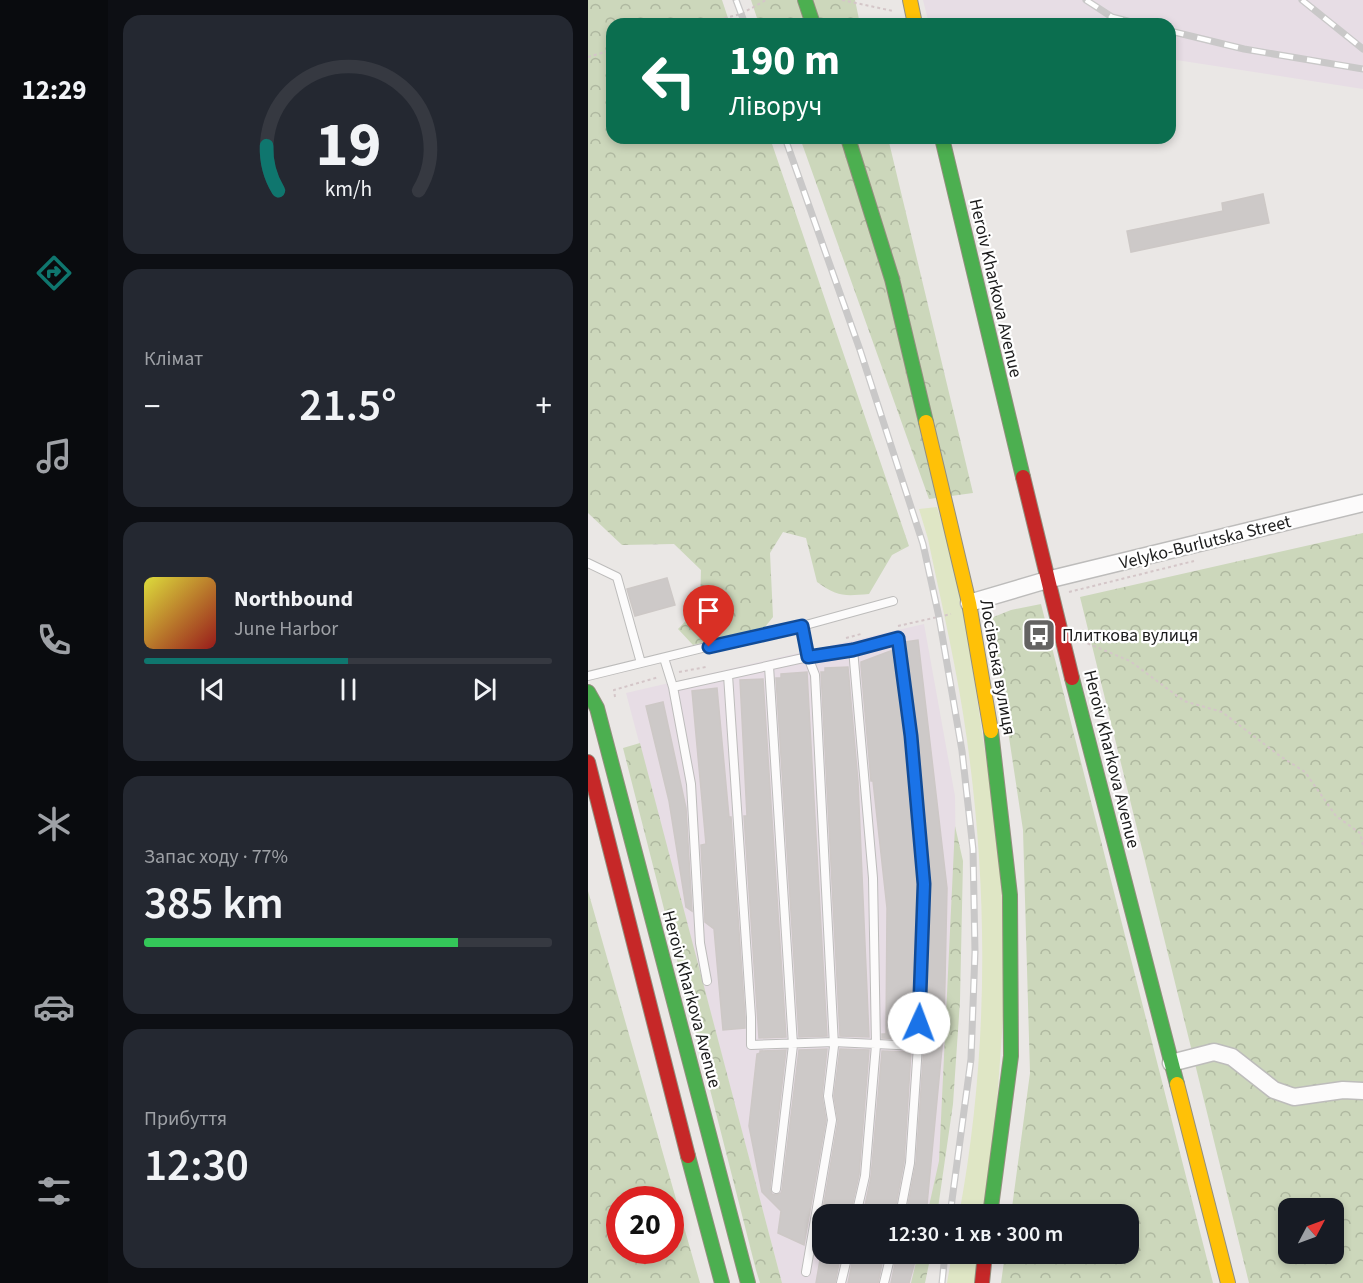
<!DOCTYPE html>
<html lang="uk">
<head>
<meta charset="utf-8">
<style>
	body { margin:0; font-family:"Source Sans 3",sans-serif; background:#242831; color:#f1f3f6; height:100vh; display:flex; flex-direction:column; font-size:22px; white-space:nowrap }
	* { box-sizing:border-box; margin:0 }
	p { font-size:20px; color:#9ea1a6 }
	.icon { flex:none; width:33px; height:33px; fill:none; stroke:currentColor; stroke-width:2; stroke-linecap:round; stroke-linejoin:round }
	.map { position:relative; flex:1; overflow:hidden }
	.details { display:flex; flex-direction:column; gap:15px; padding:15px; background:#0d0f14; width:480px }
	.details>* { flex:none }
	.top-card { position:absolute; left:18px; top:18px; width:570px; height:126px; border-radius:18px; box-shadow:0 3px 9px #0003; background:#0b6e4f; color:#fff; overflow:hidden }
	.needle { width:39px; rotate:49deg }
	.controls { position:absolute; left:690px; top:1198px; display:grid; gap:12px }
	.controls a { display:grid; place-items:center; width:66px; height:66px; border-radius:12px; background:#171b24; box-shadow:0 3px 9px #0003; font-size:30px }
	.speed { position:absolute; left:18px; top:1186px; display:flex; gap:12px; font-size:30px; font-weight:700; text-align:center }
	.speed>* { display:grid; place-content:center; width:78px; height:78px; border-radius:50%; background:#171b24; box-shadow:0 3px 9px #0003; line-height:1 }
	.speed .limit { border:9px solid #d22; background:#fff; color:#111 }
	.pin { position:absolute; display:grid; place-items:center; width:51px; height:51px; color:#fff; margin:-62px -26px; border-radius:50% 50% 50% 0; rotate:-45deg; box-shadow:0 0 6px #0007 }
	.pin .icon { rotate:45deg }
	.me { position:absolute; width:66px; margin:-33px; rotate:2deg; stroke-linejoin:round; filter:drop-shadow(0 0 4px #0008) }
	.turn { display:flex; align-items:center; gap:21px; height:126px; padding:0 24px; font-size:27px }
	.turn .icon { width:78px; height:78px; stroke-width:2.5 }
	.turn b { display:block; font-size:42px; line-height:51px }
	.big { font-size:45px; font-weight:600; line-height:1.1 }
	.details .card { flex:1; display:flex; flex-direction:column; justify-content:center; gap:9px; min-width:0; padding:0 21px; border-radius:18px; background:#242831 }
	.details .dial { align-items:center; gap:0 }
	.dial svg { height:156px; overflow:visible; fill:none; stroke:#363941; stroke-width:7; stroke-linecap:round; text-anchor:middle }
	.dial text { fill:#f1f3f6; stroke:none }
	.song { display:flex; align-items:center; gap:18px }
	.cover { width:72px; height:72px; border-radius:9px; background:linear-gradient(135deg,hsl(60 70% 55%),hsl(0 70% 35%)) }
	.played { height:6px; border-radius:3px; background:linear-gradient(90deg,#0f766e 50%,#363941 50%) }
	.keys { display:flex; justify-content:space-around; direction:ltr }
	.heat { display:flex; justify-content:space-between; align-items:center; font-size:33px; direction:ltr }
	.charge { height:9px; border-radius:4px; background:linear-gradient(90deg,#34c759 77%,#363941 0) }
	.trip { position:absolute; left:224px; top:1204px; width:327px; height:60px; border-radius:18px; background:#171b24; box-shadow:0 3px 9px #0003; font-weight:600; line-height:60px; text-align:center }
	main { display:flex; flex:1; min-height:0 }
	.tab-bar { display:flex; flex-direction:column; width:108px; justify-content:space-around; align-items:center; background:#090b0e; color:#9ea1a6 }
	.tab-bar .icon { width:42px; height:42px }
	.tab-bar .on { color:#0f766e }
	.tab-bar b { font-size:27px; color:#f1f3f6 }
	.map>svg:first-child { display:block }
</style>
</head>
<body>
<main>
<nav class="tab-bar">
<b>12:29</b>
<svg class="icon on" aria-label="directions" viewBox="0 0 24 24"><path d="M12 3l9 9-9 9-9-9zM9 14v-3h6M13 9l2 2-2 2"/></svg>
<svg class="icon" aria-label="music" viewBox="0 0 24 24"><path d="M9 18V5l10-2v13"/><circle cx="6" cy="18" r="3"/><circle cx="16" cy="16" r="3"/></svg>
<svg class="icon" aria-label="phone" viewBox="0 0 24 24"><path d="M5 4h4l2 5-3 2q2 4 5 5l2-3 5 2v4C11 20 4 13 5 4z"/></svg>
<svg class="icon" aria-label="climate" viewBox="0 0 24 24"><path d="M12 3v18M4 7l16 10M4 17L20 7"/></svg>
<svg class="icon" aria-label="car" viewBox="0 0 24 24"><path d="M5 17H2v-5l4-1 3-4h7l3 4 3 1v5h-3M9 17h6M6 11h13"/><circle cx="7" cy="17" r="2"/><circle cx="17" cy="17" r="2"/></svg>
<svg class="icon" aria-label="filters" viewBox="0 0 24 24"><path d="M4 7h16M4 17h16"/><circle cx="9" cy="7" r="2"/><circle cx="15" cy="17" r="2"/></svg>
</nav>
<section class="details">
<div class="card dial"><svg viewBox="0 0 100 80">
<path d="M14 69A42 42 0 1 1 86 69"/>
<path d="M14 69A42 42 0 0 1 8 46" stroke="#0f766e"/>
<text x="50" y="56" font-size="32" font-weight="700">19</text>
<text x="50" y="72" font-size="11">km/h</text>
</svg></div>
<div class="card"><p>Клімат</p>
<div class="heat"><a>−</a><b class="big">21.5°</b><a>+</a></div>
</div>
<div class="card">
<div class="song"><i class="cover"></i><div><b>Northbound</b><p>June Harbor</p></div></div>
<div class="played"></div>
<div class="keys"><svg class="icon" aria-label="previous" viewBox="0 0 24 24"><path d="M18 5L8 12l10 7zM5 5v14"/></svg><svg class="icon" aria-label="pause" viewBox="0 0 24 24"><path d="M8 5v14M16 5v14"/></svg><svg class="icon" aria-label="next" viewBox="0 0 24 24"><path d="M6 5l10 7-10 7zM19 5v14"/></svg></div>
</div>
<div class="card"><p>Запас ходу · 77%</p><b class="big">385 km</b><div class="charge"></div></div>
<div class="card"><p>Прибуття</p><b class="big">12:30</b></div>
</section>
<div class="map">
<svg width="775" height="1283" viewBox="0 0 775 1283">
	<defs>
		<pattern id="forest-crowns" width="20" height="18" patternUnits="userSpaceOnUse" patternTransform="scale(1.5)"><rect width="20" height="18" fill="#ccd7bb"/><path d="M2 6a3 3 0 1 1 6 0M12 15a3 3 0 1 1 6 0" fill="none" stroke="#afb8a0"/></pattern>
	</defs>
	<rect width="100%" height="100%" fill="#eae7e5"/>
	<path fill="#e7dde5" d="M335,0H775V89L582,59V24H365L353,22L341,24Z
		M336,624L367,796L369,954L347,1215H234V1254H337L328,1283H194L38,693Z"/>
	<path fill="#dfe6c5" d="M349,507L372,583L422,920L401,1215H371C400,1059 401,897 379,740C370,673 354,606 340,539L331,509Z
		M364,1254H396L392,1283H359Z"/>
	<path fill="url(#forest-crowns)" fill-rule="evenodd" d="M0,0H134L142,24H24V138H182L321,546L304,555L281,594C256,596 250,597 229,582L218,538L195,532L182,553L185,617L177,627L105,645L90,629L112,606L113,570L86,544L34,545L0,513Z
		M163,0H267L272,24H171Z
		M212,138H300L385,493L341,499Z
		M775,533V1283H661L492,597ZM700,1209H746V1254H700Z
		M453,604L625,1283H413L417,1254H540V1215H423L442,1073L435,830L403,618L423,610Z
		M52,743L194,1283H172L168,1270L35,748Z
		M367,826L375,861L372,1001L365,1104L349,1215H339L351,1161Z
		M0,891L112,1283H0ZM32,1200H82V1251H32Z
		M330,1254H343L337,1283H323Z"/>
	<path fill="#cdc9c8" stroke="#cdc8c6" stroke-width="1.5" d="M675,194L681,223L543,252L539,231L635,211L634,203Z
		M79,578L87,605L47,616L39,589Z
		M330,640L359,888L356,1027L338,1215H318L328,1163L336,1046L342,884L329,735L317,646V642Z
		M305,650L317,737L330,884L324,1039L294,1038V1034H298L299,908L285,781H283L273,666V662Z
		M260,667L270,782L281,1037L252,1036L233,672H237V668Z
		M219,672L239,1036L211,1037L188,678H193V674Z
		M175,679L198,1037L171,1038L156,816H159L152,680Z
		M129,688L141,817H143L157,1017V1028L135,1030L126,929L117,922L113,845L118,844L104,691Z
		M75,702L98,808L104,911L98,907L81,801L58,706Z
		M239,1049L234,1096L238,1120L216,1245L190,1233L193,1211L174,1192L161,1126L169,1054L172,1053V1051L198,1050L182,1188L184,1194L188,1195L193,1193L194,1190L211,1050Z
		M252,1049L281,1050L271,1175L262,1215H234L250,1121L246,1096Z
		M294,1051L323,1052L316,1162L306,1215H275L283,1177Z
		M234,1216V1252L228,1250Z
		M233,1254H253L247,1283H228Z
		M266,1254H296L290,1283H260Z
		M309,1254H329L321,1283H303Z"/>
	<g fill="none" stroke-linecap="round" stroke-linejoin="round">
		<defs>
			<path id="lane" d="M0,563L29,577L53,663
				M214,626L220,657L227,675L246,1046L240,1096L244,1120L218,1272
				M265,649L285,878L288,1045L277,1176L268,1215
				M76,658L85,687L220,657L265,649L310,638L323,736L336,884L330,1046L322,1163L312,1215
				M181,666L205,1045L188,1189
				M140,675L163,1017V1045L246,1042L330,1046
				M0,676L188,630L214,626L305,601
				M85,687L103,784L112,943L119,981
				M253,1283L260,1254
				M296,1283L303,1254"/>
			<path id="street" d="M381,603L459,580L775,503
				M583,1063L626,1052L644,1057L686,1090L706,1097L755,1090L775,1091"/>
			<path id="fast" d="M217,0L225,24
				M260,138L304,279L338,422
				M354,138L435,477
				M484,678L589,1084
				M0,692L9,708L160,1283
				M100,1156L134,1283
				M402,1215L423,1056L422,895L403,731"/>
			<path id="slow" d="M322,0L327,24
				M338,422L381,603L403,731
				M589,1084L640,1283"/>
			<path id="jam" d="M435,477L484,678
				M0,762L100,1156
				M394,1283L397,1254"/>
		</defs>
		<use href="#lane" stroke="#bdbcbb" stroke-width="10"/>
		<use href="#street" stroke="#bdbcbb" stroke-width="19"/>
		<use href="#fast" stroke="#938f7e" stroke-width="16"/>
		<use href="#slow" stroke="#938f7e" stroke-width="16"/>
		<use href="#jam" stroke="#938f7e" stroke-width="16"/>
		<path stroke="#d4c6c8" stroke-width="2" stroke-dasharray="3 3" stroke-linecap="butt" d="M254,0L305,11
			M113,24L153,14L178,0
			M0,57L24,50
			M481,592L606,561
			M310,626L363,614
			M258,638L273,634
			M494,641L542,661L596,701L634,712L692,756L717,772L748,816L772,833L775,845
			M91,672L118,667
			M27,697L26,690L71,677"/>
		<use href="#lane" stroke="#fcfbfb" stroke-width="8"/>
		<use href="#street" stroke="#fcfbfb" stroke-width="16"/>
		<use href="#fast" stroke="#4caf50" stroke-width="14"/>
		<use href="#slow" stroke="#ffc107" stroke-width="14"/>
		<use href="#jam" stroke="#c62828" stroke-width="14"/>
		<defs>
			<path id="rail" d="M148,0L157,24
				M498,0L524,17L551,24
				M714,0L775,49
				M582,31L656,49L775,69
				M197,138L272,350L335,544L351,617L374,751L385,849L387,952L383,1059L362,1215
				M354,1283L357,1254"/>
		</defs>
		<use href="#rail" stroke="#c9c8c8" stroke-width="7"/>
		<use href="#rail" stroke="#fff" stroke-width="4.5" stroke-dasharray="14" stroke-linecap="butt"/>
	</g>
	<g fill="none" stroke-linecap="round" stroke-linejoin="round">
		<defs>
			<path id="route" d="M121,647L214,626L220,657L265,650L310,638L323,736L336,884L331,1023"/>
		</defs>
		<use href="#route" stroke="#114b97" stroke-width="15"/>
		<use href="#route" stroke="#1a73e8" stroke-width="10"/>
	</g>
	<defs>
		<symbol id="bus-square" viewBox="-11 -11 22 22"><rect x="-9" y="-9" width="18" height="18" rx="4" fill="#646362" stroke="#fff"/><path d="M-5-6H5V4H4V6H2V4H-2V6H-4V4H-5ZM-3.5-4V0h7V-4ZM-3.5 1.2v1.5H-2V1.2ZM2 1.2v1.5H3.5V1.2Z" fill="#fff"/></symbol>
	</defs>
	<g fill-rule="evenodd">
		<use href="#bus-square" x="432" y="616" width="38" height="38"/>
	</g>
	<g text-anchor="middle" stroke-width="4.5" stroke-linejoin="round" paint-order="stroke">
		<g font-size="18" fill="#1c1c1c" stroke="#fff">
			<text transform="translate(408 288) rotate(77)" y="6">Heroiv Kharkova Avenue</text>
			<text transform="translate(617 542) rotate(-14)" y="6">Velyko-Burlutska Street</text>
			<text transform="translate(410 667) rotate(80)" y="6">Лосівська вулиця</text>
			<text transform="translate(524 759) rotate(76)" y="6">Heroiv Kharkova Avenue</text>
			<text transform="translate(104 999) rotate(75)" y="6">Heroiv Kharkova Avenue</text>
		</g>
		<g font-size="18" fill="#1c1c1c" stroke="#fff" text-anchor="start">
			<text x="474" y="641">Плиткова вулиця</text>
		</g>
	</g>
</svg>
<div class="controls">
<a><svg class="needle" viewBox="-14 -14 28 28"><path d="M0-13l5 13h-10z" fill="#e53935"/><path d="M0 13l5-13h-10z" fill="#9ea1a6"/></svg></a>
</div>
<div class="speed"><div class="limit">20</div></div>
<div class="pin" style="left:121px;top:647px;background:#d93025"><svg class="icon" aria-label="arrive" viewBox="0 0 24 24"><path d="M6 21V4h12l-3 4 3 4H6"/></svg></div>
<svg class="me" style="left:331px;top:1023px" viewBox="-20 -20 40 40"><circle r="19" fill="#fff"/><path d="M0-13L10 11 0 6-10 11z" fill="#1a73e8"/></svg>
<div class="trip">12:30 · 1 хв · 300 m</div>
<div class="top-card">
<div class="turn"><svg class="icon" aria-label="left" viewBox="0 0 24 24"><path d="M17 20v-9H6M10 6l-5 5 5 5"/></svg><div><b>190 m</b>Ліворуч</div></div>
</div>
</div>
</main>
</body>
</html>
